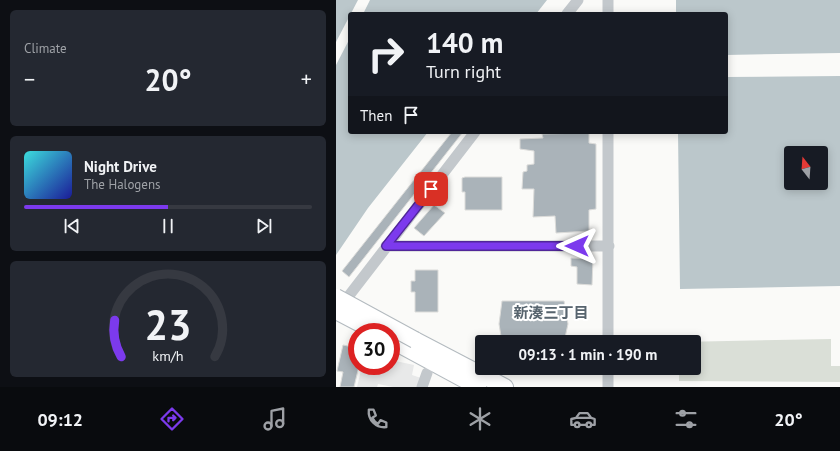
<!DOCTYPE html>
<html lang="en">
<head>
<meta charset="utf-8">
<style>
	body { margin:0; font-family:"PT Sans","Noto Sans JP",sans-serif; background:#242831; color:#f1f3f6; height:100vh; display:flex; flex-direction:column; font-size:15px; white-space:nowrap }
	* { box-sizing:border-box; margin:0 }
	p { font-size:13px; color:#9ea1a6 }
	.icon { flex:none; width:22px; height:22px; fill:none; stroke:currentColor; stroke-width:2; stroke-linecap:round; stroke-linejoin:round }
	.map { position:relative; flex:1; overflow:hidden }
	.panel { display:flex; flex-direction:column; gap:10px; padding:10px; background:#0d0f14; width:336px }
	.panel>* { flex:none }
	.guide { position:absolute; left:12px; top:12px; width:380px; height:122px; border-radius:4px; box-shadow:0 2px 10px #0003; background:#171b24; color:#f1f3f6; overflow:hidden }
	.needle { width:26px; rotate:343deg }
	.buttons { position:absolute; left:448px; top:146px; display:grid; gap:8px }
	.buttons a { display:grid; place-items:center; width:44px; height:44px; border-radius:4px; background:#171b24; box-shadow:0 2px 10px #0003; font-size:20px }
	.speed { position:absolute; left:12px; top:323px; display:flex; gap:8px; font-size:20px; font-weight:700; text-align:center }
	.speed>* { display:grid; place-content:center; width:52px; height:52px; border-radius:50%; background:#171b24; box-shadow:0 2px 10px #0003; line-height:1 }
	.speed .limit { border:6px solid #d22; background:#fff; color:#111 }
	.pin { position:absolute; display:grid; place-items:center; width:34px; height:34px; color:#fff; margin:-17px; border-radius:8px; box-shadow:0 2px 6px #0006 }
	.me { position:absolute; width:44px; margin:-22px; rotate:270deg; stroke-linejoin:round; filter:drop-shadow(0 0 3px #0008) }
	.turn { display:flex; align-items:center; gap:14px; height:84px; padding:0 12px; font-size:18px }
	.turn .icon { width:52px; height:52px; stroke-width:2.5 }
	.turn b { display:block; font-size:28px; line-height:34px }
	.then { display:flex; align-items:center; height:38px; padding:0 12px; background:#0003; gap:8px; font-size:15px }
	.big { font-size:30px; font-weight:700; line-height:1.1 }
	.panel .tile { flex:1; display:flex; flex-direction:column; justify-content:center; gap:6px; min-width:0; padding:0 14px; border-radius:6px; background:#242831 }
	.panel .dial { align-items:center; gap:0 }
	.dial svg { height:104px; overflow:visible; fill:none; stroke:#363941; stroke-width:7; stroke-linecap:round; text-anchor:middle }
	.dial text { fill:#f1f3f6; stroke:none }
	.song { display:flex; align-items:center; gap:12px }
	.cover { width:48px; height:48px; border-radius:6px; background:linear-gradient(135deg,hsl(180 70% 55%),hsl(240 70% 35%)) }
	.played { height:4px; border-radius:2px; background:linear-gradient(90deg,#7c3aed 50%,#363941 50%) }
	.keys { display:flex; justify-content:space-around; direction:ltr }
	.heat { display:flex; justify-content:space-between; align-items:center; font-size:22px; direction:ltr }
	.trip { position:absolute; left:139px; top:335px; width:226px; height:40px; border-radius:4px; background:#171b24; box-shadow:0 2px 10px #0003; font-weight:700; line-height:40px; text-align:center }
	.dock { display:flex; height:64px; justify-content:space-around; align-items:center; background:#090b0e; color:#9ea1a6 }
	.dock .icon { width:28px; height:28px }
	.dock .on { color:#7c3aed }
	.dock b { font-size:18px; color:#f1f3f6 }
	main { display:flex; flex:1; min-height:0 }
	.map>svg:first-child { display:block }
</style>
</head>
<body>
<main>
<section class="panel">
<div class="tile"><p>Climate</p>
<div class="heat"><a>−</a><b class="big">20°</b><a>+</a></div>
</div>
<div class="tile">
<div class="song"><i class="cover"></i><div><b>Night Drive</b><p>The Halogens</p></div></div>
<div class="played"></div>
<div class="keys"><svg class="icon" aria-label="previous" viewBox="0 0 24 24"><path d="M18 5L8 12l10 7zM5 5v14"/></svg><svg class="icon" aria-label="pause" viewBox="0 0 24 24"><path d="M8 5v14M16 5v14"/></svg><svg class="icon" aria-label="next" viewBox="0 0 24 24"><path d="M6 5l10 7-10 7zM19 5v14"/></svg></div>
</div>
<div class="tile dial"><svg viewBox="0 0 100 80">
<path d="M14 69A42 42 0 1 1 86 69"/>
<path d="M14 69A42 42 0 0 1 9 41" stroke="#7c3aed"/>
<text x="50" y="56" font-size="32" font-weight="700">23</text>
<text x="50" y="72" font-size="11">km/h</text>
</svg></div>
</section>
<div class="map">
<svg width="504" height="387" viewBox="0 0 504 387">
	<rect width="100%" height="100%" fill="#fafaf8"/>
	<path fill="#e8e9e9" d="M55,360L78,365L76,375L85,378L82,387H57L42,384L41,387H21L26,366H55Z"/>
	<path fill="#dadfd7" d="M495,339V366H504V382L343,381V368H358V342H343Z"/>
	<path fill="#bbc7cb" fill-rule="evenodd" d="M0,0H22L0,42Z
		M34,0H211L200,14H27Z
		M340,0H504V53L390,55V14H340Z
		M14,38V132H92L32,208L0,255V65Z
		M504,76V286L344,289L342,132H390V77ZM455,153H485V183H455Z"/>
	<path fill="#aab3b9" stroke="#dcdcda" d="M116,132H127L13,277L6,271Z
		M253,133V143L260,144V209L253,210V231L220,233L219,216L197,217L198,189H186L187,172L191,171V165L198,164V151L184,149V139L207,138L206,134Z
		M129,177H166V210H129V192H126V178Z
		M98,205L109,213L88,236L78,228Z
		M235,258L257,259L256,285L241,284V267L235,266Z
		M79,270H102V312H79V292H75V281H79Z
		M166,301H228L232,324L228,342H166L163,324Z
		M7,345L21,348V366H23L18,387H4L7,372L1,371Z"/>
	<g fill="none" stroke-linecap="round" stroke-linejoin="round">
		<defs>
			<path id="secondary" d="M55,340L142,387
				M79,340L169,387"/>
		</defs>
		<use href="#secondary" stroke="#b3babf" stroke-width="18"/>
		<path stroke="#c3c8cc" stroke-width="11" d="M272,0V14
			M231,14L242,0
			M50,246H273
			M5,306L139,132
			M272,342V132
			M86,387L91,373
			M272,387V368"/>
		<use href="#secondary" stroke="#fff" stroke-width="16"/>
		<defs>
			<path id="secondary-bridge" d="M0,297L79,340
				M0,311L40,332"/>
		</defs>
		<use href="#secondary-bridge" stroke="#b3babf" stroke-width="18" stroke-linecap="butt"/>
		<use href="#secondary-bridge" stroke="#fff" stroke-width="16"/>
	</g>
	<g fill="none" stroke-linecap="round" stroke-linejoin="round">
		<defs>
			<path id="route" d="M95,189L50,246H241"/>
		</defs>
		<use href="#route" stroke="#51269a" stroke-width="10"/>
		<use href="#route" stroke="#7c3aed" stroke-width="7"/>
	</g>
	<g text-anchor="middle" stroke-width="4" stroke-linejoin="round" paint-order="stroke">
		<g font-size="15" font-weight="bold" fill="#57646e" stroke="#fff">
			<text x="215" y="318">新湊三丁目</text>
		</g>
	</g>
</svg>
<div class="buttons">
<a><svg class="needle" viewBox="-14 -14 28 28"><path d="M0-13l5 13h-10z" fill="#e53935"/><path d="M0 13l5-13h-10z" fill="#9ea1a6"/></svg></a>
</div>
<div class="speed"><div class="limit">30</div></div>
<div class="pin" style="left:95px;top:189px;background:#d93025"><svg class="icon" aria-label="arrive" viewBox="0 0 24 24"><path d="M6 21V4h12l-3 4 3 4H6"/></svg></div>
<svg class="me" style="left:241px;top:246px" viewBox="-20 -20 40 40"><path d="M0-17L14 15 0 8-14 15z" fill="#7c3aed" stroke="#fff" stroke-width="4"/></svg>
<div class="trip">09:13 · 1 min · 190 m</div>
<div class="guide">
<div class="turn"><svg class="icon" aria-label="right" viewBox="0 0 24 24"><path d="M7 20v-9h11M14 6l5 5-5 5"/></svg><div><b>140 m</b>Turn right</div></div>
<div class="then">Then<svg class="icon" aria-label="arrive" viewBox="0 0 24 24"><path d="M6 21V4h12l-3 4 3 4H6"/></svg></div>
</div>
</div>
</main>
<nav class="dock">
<b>09:12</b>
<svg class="icon on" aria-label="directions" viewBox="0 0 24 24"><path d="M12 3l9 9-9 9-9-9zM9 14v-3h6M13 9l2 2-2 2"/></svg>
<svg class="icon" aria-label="music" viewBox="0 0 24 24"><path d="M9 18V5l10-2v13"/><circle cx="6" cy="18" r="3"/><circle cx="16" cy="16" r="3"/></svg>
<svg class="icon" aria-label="phone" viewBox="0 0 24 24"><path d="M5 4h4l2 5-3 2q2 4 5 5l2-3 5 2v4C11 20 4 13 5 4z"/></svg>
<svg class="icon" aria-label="climate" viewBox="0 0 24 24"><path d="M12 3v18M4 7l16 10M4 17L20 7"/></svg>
<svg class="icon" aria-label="car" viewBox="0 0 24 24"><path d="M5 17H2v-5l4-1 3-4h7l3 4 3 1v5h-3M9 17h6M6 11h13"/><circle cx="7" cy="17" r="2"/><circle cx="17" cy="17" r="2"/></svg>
<svg class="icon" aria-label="filters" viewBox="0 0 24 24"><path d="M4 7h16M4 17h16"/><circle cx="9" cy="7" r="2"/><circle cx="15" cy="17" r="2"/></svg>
<b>20°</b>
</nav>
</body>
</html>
